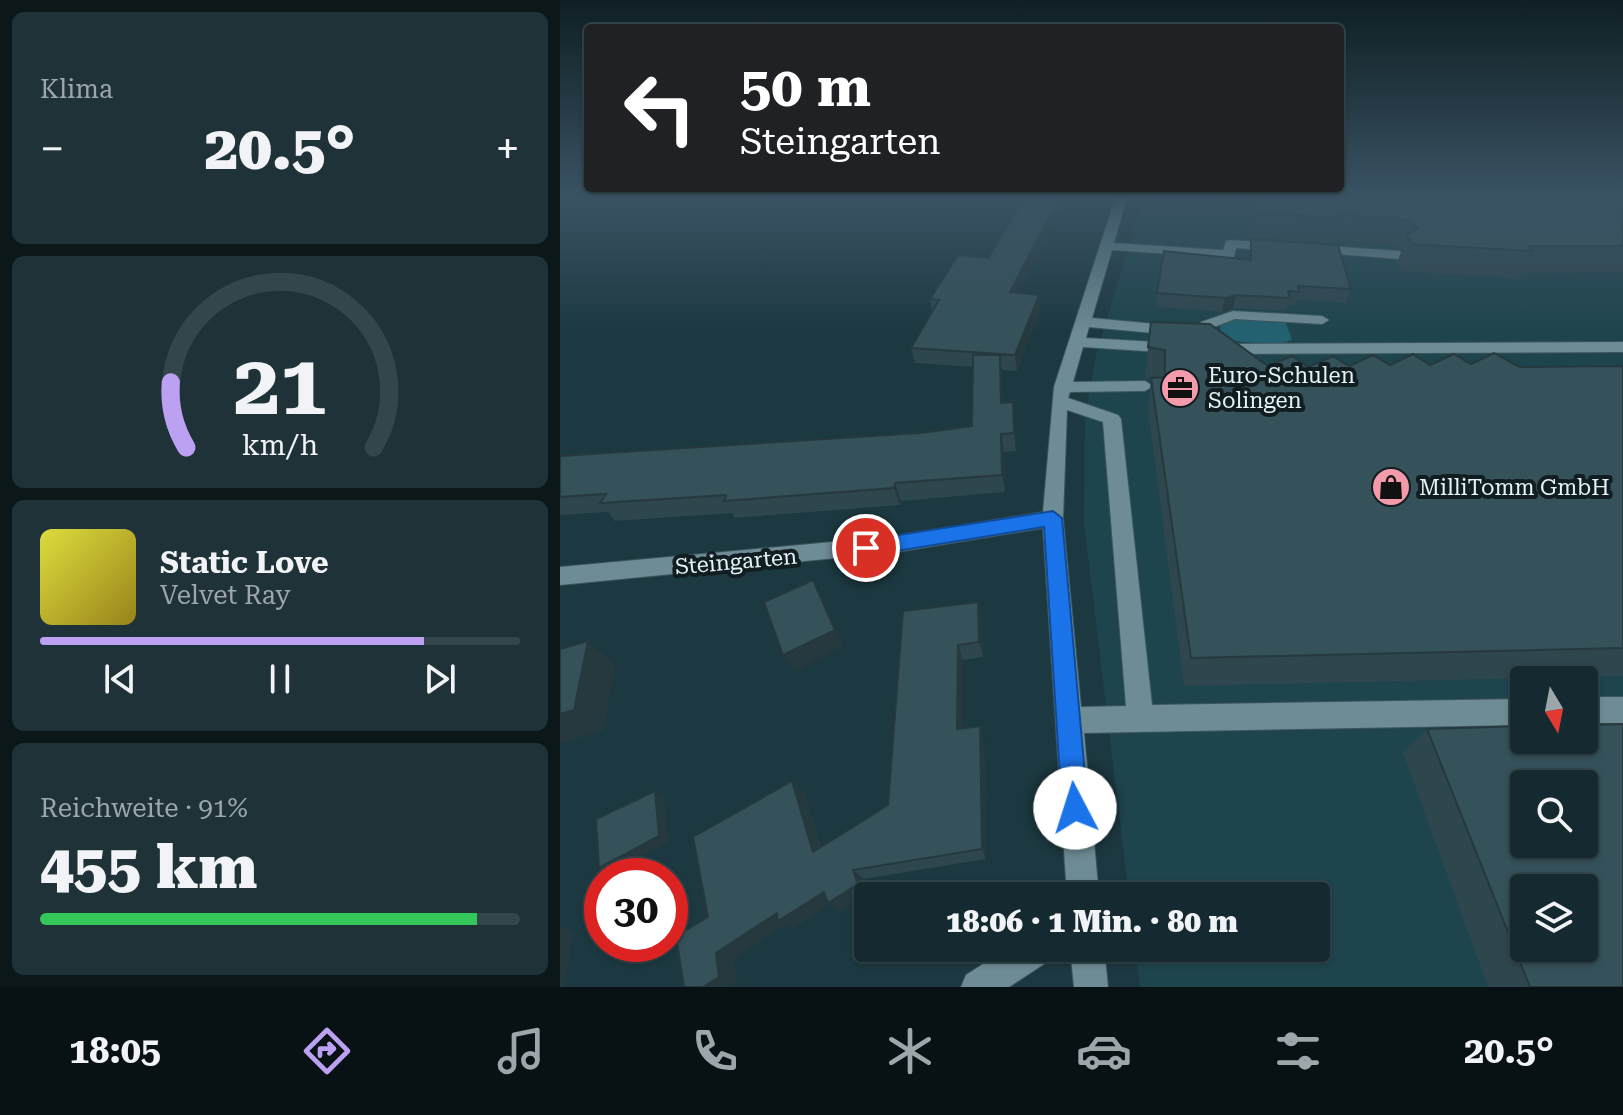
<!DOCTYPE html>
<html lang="de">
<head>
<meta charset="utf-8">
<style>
	body { margin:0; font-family:"Roboto Serif",serif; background:#1e3238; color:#f1f3f6; height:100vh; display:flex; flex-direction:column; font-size:30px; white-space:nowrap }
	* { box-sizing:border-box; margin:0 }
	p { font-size:26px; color:#9da7ab }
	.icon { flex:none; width:44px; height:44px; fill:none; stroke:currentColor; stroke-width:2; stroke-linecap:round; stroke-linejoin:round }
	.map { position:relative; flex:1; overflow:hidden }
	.details { display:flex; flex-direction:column; gap:12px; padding:12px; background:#0c171a; width:560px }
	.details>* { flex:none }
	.hud { position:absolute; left:24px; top:24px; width:760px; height:168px; border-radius:8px; box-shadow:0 2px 6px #0004,0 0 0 2px #34464c; background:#202124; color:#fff; overflow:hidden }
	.needle { width:52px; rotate:170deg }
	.controls { position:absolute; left:950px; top:666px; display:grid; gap:16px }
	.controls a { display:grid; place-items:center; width:88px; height:88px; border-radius:8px; background:#152a30; box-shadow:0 2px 6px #0004,0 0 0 2px #34464c; font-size:40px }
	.speed { position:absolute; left:24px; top:858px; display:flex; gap:16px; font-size:40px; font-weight:700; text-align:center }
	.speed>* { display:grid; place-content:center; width:104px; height:104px; border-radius:50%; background:#152a30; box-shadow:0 2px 6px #0004,0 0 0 2px #34464c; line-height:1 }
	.speed .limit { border:12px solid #d22; background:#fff; color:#111 }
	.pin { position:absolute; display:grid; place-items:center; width:68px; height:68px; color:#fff; margin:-34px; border:4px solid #fff; border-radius:50%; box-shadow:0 2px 8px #0007 }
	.me { position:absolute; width:88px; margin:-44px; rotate:355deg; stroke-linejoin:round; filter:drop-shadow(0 0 6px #0008) }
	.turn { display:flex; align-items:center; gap:28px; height:168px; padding:0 24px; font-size:36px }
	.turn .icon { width:104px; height:104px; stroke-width:2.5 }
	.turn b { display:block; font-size:56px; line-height:68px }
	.big { font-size:60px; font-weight:800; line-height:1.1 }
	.details .tile { flex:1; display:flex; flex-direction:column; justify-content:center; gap:12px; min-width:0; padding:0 28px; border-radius:12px; background:#1e3238 }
	.details .dial { align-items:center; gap:0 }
	.dial svg { height:208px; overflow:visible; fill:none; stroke:#34464c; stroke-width:7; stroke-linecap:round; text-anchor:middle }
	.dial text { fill:#f1f3f6; stroke:none }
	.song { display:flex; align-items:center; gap:24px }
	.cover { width:96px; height:96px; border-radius:12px; background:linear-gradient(135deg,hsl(60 70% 55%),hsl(50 70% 35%)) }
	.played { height:8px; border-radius:4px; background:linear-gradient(90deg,#bca0f2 80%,#34464c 80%) }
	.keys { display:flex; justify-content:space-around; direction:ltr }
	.heat { display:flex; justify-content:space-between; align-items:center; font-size:44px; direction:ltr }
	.charge { height:12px; border-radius:6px; background:linear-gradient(90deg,#34c759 91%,#34464c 0) }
	.trip { position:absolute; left:294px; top:882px; width:476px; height:80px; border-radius:8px; background:#152a30; box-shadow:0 2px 6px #0004,0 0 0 2px #34464c; font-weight:800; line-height:80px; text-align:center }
	.tabs { display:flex; height:128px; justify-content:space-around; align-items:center; background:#081113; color:#9da7ab }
	.tabs .icon { width:56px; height:56px }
	.tabs .selected { color:#bca0f2 }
	.tabs b { font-size:36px; color:#f1f3f6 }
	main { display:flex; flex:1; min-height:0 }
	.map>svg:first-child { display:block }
</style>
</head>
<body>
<main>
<section class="details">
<div class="tile"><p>Klima</p>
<div class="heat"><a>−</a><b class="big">20.5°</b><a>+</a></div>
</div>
<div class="tile dial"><svg viewBox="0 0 100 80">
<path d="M14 69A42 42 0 1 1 86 69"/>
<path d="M14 69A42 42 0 0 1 8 44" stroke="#bca0f2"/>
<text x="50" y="56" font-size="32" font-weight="700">21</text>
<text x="50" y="72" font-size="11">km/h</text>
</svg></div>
<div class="tile">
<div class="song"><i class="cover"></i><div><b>Static Love</b><p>Velvet Ray</p></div></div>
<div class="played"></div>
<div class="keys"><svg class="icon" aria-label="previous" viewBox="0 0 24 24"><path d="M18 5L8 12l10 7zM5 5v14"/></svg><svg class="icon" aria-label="pause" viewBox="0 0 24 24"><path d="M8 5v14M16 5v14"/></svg><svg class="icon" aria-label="next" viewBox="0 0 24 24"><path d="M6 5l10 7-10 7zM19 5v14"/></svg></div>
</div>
<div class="tile"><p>Reichweite · 91%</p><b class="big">455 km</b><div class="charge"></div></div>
</section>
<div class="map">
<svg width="1063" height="987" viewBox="0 0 1063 987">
	<rect width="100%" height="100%" fill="#1c3840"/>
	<path fill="#1e444d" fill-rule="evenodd" d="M584,196H1063V987H580L575,948H756V896H569L524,523L525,417L536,355ZM964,680H1024V740H964ZM964,784H1024V844H964ZM964,888H1024V948H964Z"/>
	<path fill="#236170" d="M674,318L726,323L732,340L717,345L661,340L660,326Z"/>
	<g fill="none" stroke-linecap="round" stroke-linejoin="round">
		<defs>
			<path id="minor" d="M556,196H567L554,243L663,250L666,241L670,240L715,243L721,247L715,251L676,248L674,257L669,258L552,250L532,318L638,328L641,322L673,311L762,316L769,320L762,324L675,319L654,327L651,336L646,338L529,327L526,338L615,343L623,348L615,353L523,347L513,382L585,381L593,386L585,391L510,392L508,398L558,415L561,419L592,705L964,699V725L524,733L539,896H507L483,528L337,552L0,585V567L337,536L483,512L494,387ZM507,410L543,422L566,706L521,707L503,518Z
				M755,245L839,251L845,255L839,259L751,252L749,249Z
				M1063,342V352L659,354L651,349L659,344Z
				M1024,697H1063V723H1024Z
				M448,948H495L490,960L449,987H401L406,975Z
				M510,948H544L548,987H514Z"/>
		</defs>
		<use href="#minor" stroke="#3c565d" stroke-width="2"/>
		<use href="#minor" fill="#6e8c95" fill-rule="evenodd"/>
	</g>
	<path fill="#2e464d" d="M507,196L458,293L480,310L457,371L441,370L443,403L455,420L456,451L444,452L445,492L341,501L340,505L175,518L172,513L55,521L48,512L0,515V456L360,433L412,426L413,367L355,363L351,348L372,312L370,299L428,258Z
		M634,196H1063V272L960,273L957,278L841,271L837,262L842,250L831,245L771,240L770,244L689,238V201Z
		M691,239L791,289L786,303L737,300L736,305H728L726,311L673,308L662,312L596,307L597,293L689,260Z
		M588,347L708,366L911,364L960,367L1063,366V676L624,686L588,410L591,379L585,378Z
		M418,602L422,618L423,657L403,660V728L424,739L426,859L304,879L309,892L280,911L270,904L233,928L226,924L173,959L177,981L148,917L232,781L244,793L261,847L328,805Z
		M867,729L1063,987H928L843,753Z"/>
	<path fill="#25393e" d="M500,196H507L451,307L450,292Z
		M479,295L480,310L457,371L455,355Z
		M676,295L673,308L662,312L665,298Z
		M440,355L442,372L443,421L441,403Z
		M453,402L455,420L456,451L454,433Z
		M441,434L444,452L445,492L442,475Z
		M335,483L341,501L340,505L334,488Z
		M253,580L262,597L284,646L235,671L223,655Z
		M418,602L422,618L423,657L419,642Z
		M28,641L55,664L44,730L0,744V714Z
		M398,645L403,660V742L397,729Z
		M420,726L424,739L426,859L422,849Z
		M232,781L244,793L265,861L253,852Z
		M95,791L104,797L109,842L50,873L39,868Z
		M293,870L304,879L309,892L280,911L270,904L233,928L226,924L173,959L177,981L168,987H143L156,953L217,913Z
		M0,927L14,931L4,987H0Z"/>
	<path fill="#355159" stroke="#25393e" stroke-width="2" fill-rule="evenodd" d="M466,196H500L450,292L479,295L455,355L351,348L379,300L370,299L398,255L428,258Z
		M693,196H1063V246H968L972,251L851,244L847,235L858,228L850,222L841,219L776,214L777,218L694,212Z
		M691,239L778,245L791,289L738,286L739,292L728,291L730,298L676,295L665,298L597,293L604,251L691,260Z
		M591,322L650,324L708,366L732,356L748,367L773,356L789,366L813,355L830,365L853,354L870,365L894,354L911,364L934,353L960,367L1063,366V648L631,658L591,378L605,377V350L588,347Z
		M413,355H440L441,403L453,402L454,433L441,434L442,475L335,483L334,488L164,501L166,495L40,503L46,494L0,497V456L360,433L412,426Z
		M253,580L275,630L223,655L204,602Z
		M418,602L419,642L398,645L397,729L420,726L422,849L293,870L298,884L268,903L264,892L218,921L217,913L156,953L159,977L143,987H124L116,936L148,917L133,837L232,781L253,852L328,805L343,611Z
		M28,641L14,710L0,714V649Z
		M1063,724V987H970L867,729L964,726V740H1024V725ZM964,784H1024V844H964ZM964,888H1024V948H964Z
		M95,791L99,836L39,868L36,819Z"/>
	<linearGradient id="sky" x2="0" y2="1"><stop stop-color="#0f1f23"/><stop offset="0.59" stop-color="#3a5364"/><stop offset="1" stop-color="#3a5364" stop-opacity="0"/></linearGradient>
	<rect width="1063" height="335" fill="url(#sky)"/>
	<path fill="#1a73e8" stroke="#114b97" stroke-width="2" d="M493,511L502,518L528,808L524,818L515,822L506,818L502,808L484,527L306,556L299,553L296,548L299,542L306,540Z"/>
	<defs>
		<symbol id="office-disc" viewBox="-11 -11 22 22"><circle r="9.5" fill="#f39aab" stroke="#111d21"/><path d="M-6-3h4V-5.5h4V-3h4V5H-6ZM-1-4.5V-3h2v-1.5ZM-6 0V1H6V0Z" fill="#111"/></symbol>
		<symbol id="shop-disc" viewBox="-11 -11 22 22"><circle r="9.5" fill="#f39aab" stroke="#111d21"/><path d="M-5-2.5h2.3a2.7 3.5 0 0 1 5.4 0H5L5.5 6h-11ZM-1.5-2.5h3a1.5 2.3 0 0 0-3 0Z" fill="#111"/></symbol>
	</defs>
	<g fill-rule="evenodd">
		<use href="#office-disc" x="598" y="366" width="44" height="44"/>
		<use href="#shop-disc" x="809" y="465" width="44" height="44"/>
	</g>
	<g text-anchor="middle" stroke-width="8" stroke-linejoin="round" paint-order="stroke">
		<g font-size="22" fill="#e3f3f8" stroke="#111d21" text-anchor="start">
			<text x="648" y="383">Euro-Schulen<tspan x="648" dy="25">Solingen</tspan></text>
			<text x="859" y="495">MilliTomm GmbH</text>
		</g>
		<g font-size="22" fill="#e3f3f8" stroke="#111d21">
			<text transform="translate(176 561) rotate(-5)" y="8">Steingarten</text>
		</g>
	</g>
</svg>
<div class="controls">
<a><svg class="needle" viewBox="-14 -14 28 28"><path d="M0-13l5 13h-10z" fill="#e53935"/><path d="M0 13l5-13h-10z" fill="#9da7ab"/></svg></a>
<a><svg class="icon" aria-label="search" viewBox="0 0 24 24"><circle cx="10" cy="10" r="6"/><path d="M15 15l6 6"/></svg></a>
<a><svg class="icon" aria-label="layers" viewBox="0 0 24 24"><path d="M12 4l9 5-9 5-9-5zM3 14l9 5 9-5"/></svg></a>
</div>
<div class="speed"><div class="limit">30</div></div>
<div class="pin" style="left:306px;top:548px;background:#d93025"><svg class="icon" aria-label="arrive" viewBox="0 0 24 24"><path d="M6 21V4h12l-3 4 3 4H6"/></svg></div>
<svg class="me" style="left:515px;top:808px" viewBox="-20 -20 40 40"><circle r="19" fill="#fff"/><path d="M0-13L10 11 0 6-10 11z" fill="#1a73e8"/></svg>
<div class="trip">18:06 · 1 Min. · 80 m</div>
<div class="hud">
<div class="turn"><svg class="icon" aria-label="left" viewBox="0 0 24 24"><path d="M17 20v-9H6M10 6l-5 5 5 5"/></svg><div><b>50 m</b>Steingarten</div></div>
</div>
</div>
</main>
<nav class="tabs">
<b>18:05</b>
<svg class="icon selected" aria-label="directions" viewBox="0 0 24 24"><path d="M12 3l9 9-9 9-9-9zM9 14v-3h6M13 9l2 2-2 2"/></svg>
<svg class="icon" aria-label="music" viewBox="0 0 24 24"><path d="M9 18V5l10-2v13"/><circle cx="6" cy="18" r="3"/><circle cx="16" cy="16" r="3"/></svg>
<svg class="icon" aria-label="phone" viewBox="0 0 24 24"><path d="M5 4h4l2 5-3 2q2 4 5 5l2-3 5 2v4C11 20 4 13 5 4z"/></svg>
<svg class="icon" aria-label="climate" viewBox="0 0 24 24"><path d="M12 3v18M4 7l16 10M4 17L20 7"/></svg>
<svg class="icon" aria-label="car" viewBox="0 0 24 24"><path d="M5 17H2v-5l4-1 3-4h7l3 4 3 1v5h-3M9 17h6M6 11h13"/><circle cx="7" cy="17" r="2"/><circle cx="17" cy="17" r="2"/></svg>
<svg class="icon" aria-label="filters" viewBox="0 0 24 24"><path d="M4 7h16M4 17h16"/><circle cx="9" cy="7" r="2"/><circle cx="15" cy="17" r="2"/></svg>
<b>20.5°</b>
</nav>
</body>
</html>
